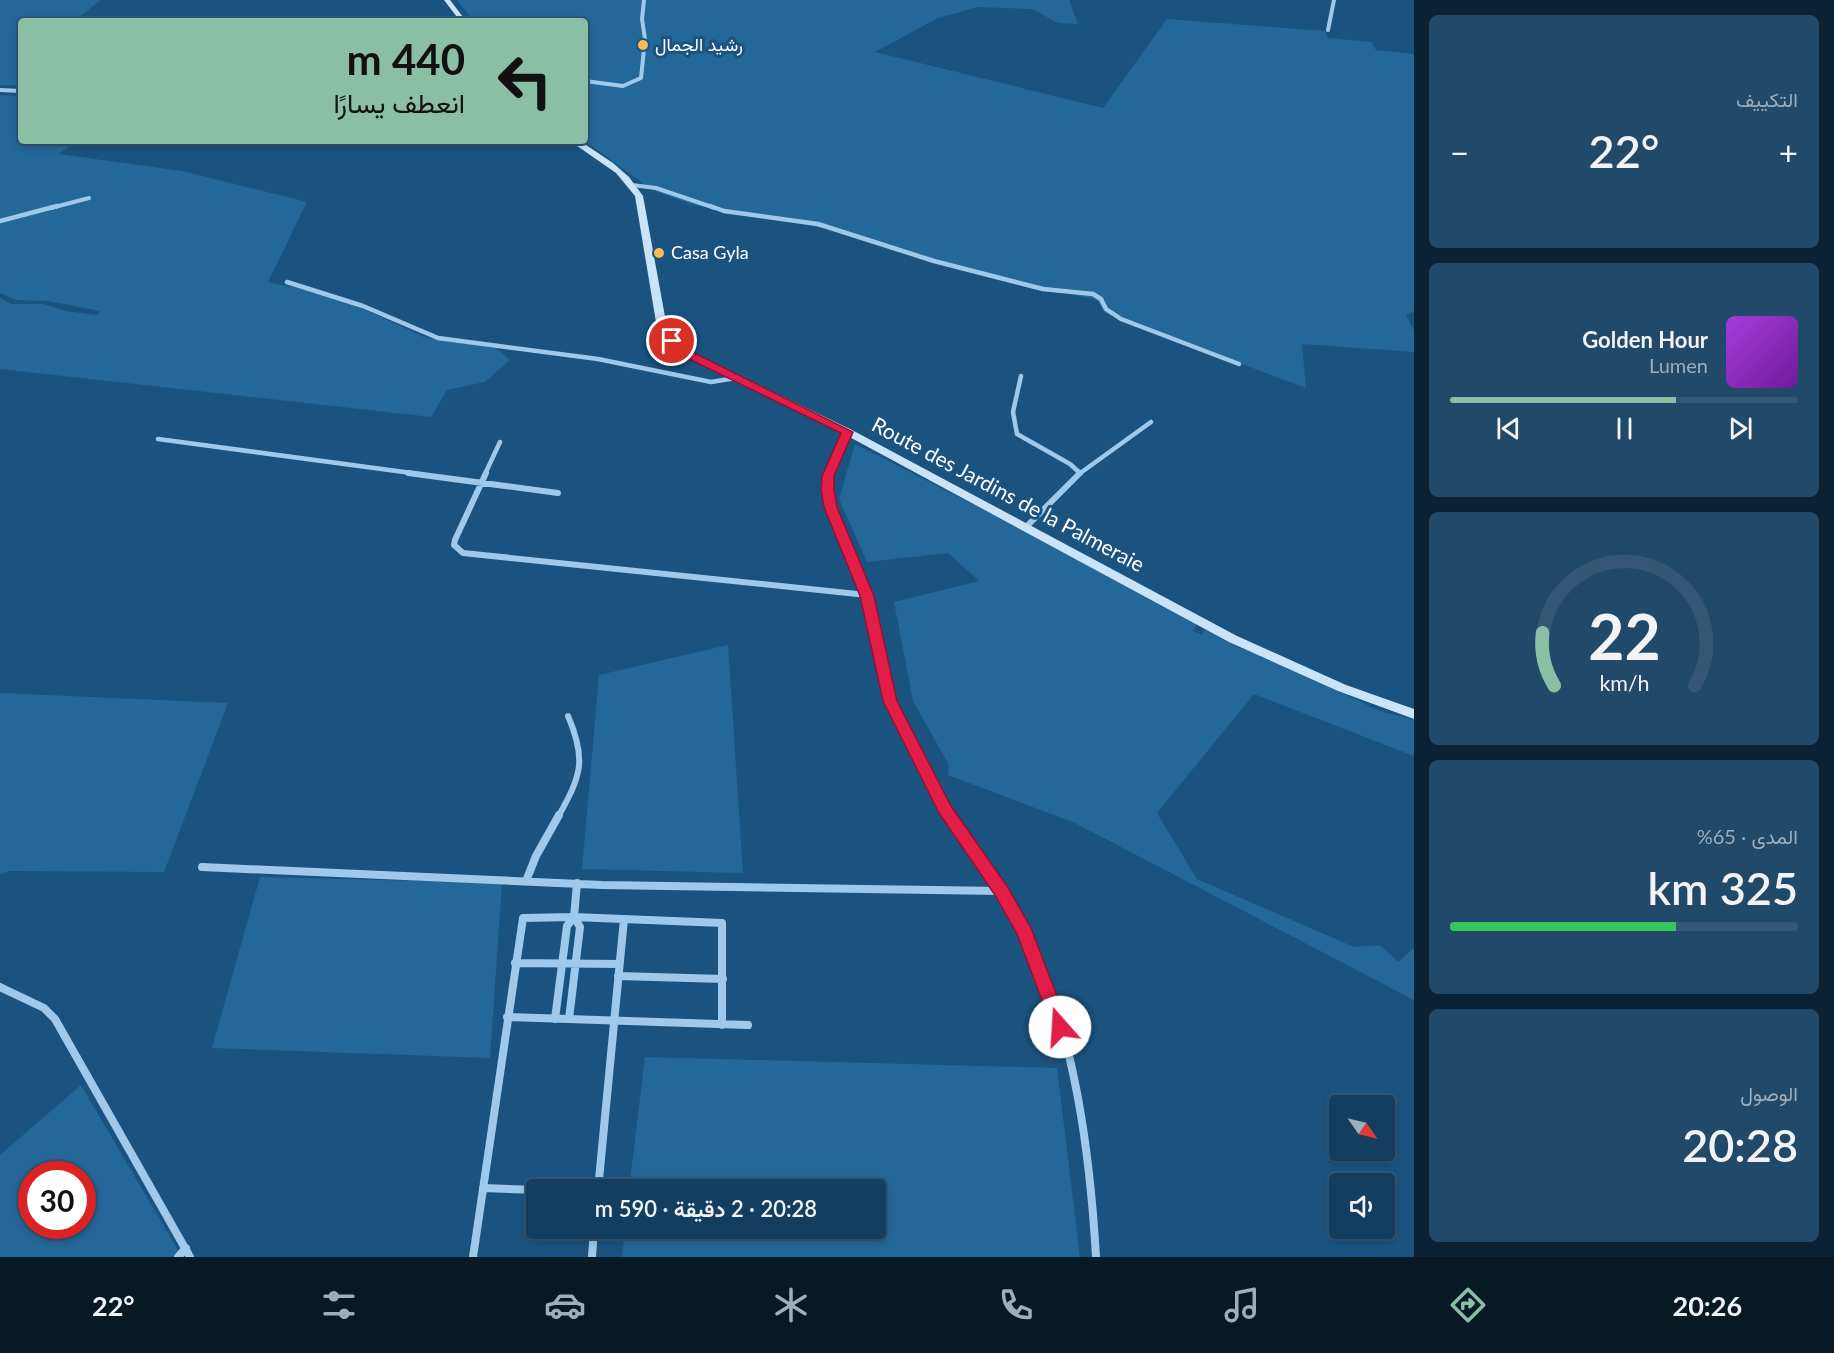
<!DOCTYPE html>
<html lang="ar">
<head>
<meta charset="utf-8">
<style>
	body { margin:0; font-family:Lato,Vazirmatn,sans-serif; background:#214969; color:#f1f3f6; direction:rtl; height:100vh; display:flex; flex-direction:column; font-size:22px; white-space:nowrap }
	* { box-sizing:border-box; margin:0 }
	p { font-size:20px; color:#9daebd }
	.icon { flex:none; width:33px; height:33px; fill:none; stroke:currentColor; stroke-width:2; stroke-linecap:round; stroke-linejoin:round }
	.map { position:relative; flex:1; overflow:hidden; direction:ltr }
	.drawer { display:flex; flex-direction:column; gap:15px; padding:15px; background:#0b2235; width:420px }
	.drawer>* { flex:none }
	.top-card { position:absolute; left:18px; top:18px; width:570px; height:126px; border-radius:6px; box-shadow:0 3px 9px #0003,0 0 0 2px #335775; direction:rtl; background:#8abfa5; color:#111; overflow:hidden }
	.needle { width:39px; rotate:124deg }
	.buttons { position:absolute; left:1329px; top:1095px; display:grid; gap:12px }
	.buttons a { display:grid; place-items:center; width:66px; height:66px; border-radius:6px; background:#143e60; box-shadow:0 3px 9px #0003,0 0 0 2px #335775; font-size:30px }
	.speed { position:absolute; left:18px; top:1161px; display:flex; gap:12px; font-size:30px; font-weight:700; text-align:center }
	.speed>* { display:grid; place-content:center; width:78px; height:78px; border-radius:50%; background:#143e60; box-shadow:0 3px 9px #0003,0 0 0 2px #335775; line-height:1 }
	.speed .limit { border:9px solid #d22; background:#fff; color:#111 }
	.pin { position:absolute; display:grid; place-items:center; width:51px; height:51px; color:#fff; margin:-26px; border:3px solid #fff; border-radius:50%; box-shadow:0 2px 6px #0007 }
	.me { position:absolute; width:66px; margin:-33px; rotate:341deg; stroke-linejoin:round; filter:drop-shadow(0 0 4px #0008) }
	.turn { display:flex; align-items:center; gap:21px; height:126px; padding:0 24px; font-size:27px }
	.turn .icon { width:78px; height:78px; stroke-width:2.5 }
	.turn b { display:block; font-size:42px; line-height:51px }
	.big { font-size:45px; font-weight:600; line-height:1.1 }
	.drawer .card { flex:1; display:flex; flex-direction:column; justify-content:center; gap:9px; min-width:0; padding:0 21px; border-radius:9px; background:#214969 }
	.drawer .dial { align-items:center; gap:0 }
	.dial svg { height:156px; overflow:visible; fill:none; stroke:#335775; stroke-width:7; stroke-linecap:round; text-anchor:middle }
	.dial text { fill:#f1f3f6; stroke:none }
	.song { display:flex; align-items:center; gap:18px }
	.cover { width:72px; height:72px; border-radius:9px; background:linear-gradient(135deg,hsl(280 70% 55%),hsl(280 70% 35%)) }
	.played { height:6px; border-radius:3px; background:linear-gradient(90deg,#8abfa5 65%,#335775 65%) }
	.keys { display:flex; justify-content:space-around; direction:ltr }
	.heat { display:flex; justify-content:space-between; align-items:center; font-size:33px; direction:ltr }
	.charge { height:9px; border-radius:4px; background:linear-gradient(90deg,#34c759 65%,#335775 0) }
	.trip { position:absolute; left:526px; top:1179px; width:360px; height:60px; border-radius:6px; background:#143e60; box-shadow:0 3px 9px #0003,0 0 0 2px #335775; font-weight:600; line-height:60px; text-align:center; direction:rtl }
	.tabs { display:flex; height:96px; justify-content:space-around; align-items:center; background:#081926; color:#9daebd }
	.tabs .icon { width:42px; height:42px }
	.tabs .active { color:#8abfa5 }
	.tabs b { font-size:27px; color:#f1f3f6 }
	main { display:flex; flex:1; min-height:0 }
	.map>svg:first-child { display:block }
</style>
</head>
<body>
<main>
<section class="drawer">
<div class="card"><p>التكييف</p>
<div class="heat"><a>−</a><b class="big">22°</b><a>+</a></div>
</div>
<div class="card">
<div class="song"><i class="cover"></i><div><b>Golden Hour</b><p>Lumen</p></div></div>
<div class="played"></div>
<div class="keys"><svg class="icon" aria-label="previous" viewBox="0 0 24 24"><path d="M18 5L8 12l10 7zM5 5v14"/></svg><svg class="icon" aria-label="pause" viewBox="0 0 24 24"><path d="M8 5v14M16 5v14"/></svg><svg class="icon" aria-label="next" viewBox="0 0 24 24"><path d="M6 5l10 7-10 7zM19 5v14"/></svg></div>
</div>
<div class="card dial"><svg viewBox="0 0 100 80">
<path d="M14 69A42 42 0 1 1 86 69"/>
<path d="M14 69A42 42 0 0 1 8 42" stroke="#8abfa5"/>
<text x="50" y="56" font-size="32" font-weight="700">22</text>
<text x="50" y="72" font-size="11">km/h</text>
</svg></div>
<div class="card"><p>المدى · 65%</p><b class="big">325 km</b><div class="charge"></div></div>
<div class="card"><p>الوصول</p><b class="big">20:28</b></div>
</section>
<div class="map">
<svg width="1414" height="1257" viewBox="0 0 1414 1257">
	<rect width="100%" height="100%" fill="#1b5380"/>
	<path fill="#246799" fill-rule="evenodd" d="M0,0H101L74,21H21V86L0,85Z
		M457,0H1069L1078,24L1058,23L1032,9L978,7L938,18L875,52L1103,108L1167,19L1325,31L1328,38L1371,42L1376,50L1414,54V311L1406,315L1414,331V352L1302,344L1306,388L1105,313L1097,300L920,259L832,230L694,205L652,190L585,141V21H474Z
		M0,95L21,96V141H76L59,154L182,171L307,202L268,282L310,291L364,309L426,338L496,348L510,360L485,382L447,390L431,417L0,369V298L11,304H43L65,311L97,315L100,311L48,301L16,300L0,293Z
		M855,444L1057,547L1060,551L1135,586L1198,623L1193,631L1202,635L1205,628L1240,648L1260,654L1380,711L1414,720V756L1254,694L1157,813L1197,879L1354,947L1380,945L1398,962L1414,948V1000L1075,823L948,775L949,765L913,701L894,602L979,581L948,553L867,562L839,499Z
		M728,645L743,873L582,869L599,675Z
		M0,693L228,703L164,872L10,871L0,874Z
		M260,877L502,883L490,1058L212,1048Z
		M645,1057L1057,1068L1080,1257H622L625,1229L876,1228V1190L629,1189Z
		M81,1085L178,1250L172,1257H0V1155ZM32,1174H82V1226H32Z"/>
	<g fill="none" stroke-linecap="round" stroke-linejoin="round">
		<path stroke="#9ec9ea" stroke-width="4" d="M1328,30L1334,0
			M585,81L623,86L641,78L645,39L642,19L644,0
			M0,90L21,91
			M632,185L656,188L715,208
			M51,208L89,198"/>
		<path stroke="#9ec9ea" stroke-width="4.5" d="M710,206L724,211L818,224L934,261L1043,289L1093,294L1101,299L1106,309L1121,319L1239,364
			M0,221L57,206
			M287,282L363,306L438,338L598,359L711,382L736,378
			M1021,376L1013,412L1017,434L1070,464L1080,473
			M158,439L419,474
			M485,474L500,442
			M831,474L836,455L848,432
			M1079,474L1151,422"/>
		<path stroke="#9ec9ea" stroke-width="6" d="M408,473L558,493
			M486,473L455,540L454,545L463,553L867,595
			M831,473C822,516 853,556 866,594C878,626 880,661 889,693C901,737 926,779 950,817
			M1027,526L1080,473
			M558,817C581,776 587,760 568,716"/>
		<path stroke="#9ec9ea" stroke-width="8" d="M949,815C976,858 1008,897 1030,942C1075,1036 1090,1154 1096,1257
			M202,867L602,885L1001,891
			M526,881L536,856L559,815
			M515,963L619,964
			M618,976L723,979
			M0,987L44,1008L55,1019L190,1257
			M507,1017L748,1025
			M555,1019L567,926L574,917
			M569,1019L580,927L574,917L577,883
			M483,1188L537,1190
			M598,1190L624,919
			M178,1257L186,1248
			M473,1257L523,918L574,917L722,923V1025
			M592,1257L594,1228"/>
		<path fill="#cae3f7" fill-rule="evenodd" d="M444,0H450L466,21H460Z
			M570,141H580L613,163L629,177L643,196L666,322L676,339L688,351L852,430L1237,636L1346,685L1414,709V719L1338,691L1229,642L844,434L682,355L669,343L656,322L635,196L616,173Z"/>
	</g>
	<path fill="#e11d48" stroke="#92132f" stroke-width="1.5" d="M669,339H676L688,350L853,432L834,476V490L837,507L874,596L897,701L951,806L1007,886L1031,928L1069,1027L1066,1032L1060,1035L1054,1032L1017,934L995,895L939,813L883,701L860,596L824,507L821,490L822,476L841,433L681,355L669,343Z"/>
	<g fill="#fbba5b" stroke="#1b5380" stroke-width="2">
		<circle cx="643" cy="45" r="6"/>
		<circle cx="659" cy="253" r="6"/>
	</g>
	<g text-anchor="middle" stroke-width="6" stroke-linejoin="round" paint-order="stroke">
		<g font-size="18" fill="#fff" stroke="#1b5380" text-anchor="start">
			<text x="655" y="51">رشيد الجمال</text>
			<text x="671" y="259">Casa Gyla</text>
		</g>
		<g font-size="21" fill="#fff" stroke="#1b5380">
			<text transform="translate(1008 495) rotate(28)" y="7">Route des Jardins de la Palmeraie</text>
		</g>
	</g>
</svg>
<div class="buttons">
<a><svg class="needle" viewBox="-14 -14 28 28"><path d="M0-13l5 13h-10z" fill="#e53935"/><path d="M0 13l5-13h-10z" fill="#9daebd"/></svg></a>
<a><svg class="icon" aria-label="sound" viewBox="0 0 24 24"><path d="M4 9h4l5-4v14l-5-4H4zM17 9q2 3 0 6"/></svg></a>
</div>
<div class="speed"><div class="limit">30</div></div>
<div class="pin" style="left:672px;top:341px;background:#d93025"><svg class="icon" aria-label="arrive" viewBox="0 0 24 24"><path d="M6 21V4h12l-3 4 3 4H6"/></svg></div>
<svg class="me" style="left:1060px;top:1027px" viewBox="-20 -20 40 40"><circle r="19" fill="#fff"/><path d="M0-13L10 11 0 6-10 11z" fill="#e11d48"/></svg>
<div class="trip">20:28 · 2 دقيقة · 590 m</div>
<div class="top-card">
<div class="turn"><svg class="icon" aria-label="left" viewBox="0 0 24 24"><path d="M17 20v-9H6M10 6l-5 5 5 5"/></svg><div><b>440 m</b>انعطف يسارًا</div></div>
</div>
</div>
</main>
<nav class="tabs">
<b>20:26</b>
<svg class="icon active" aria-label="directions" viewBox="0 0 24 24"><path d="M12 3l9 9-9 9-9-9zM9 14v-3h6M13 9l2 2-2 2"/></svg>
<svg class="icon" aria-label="music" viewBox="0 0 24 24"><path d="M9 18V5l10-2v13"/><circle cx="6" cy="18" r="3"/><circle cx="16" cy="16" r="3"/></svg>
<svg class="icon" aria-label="phone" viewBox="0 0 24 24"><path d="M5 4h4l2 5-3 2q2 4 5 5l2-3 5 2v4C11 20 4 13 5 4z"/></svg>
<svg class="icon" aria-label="climate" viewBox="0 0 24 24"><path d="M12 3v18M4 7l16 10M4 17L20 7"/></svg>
<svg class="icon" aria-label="car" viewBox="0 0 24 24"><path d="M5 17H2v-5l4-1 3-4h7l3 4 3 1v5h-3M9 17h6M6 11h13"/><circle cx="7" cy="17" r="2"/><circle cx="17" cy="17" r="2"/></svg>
<svg class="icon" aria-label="filters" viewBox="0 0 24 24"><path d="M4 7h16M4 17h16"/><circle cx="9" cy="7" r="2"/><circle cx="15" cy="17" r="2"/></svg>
<b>22°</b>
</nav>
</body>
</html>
